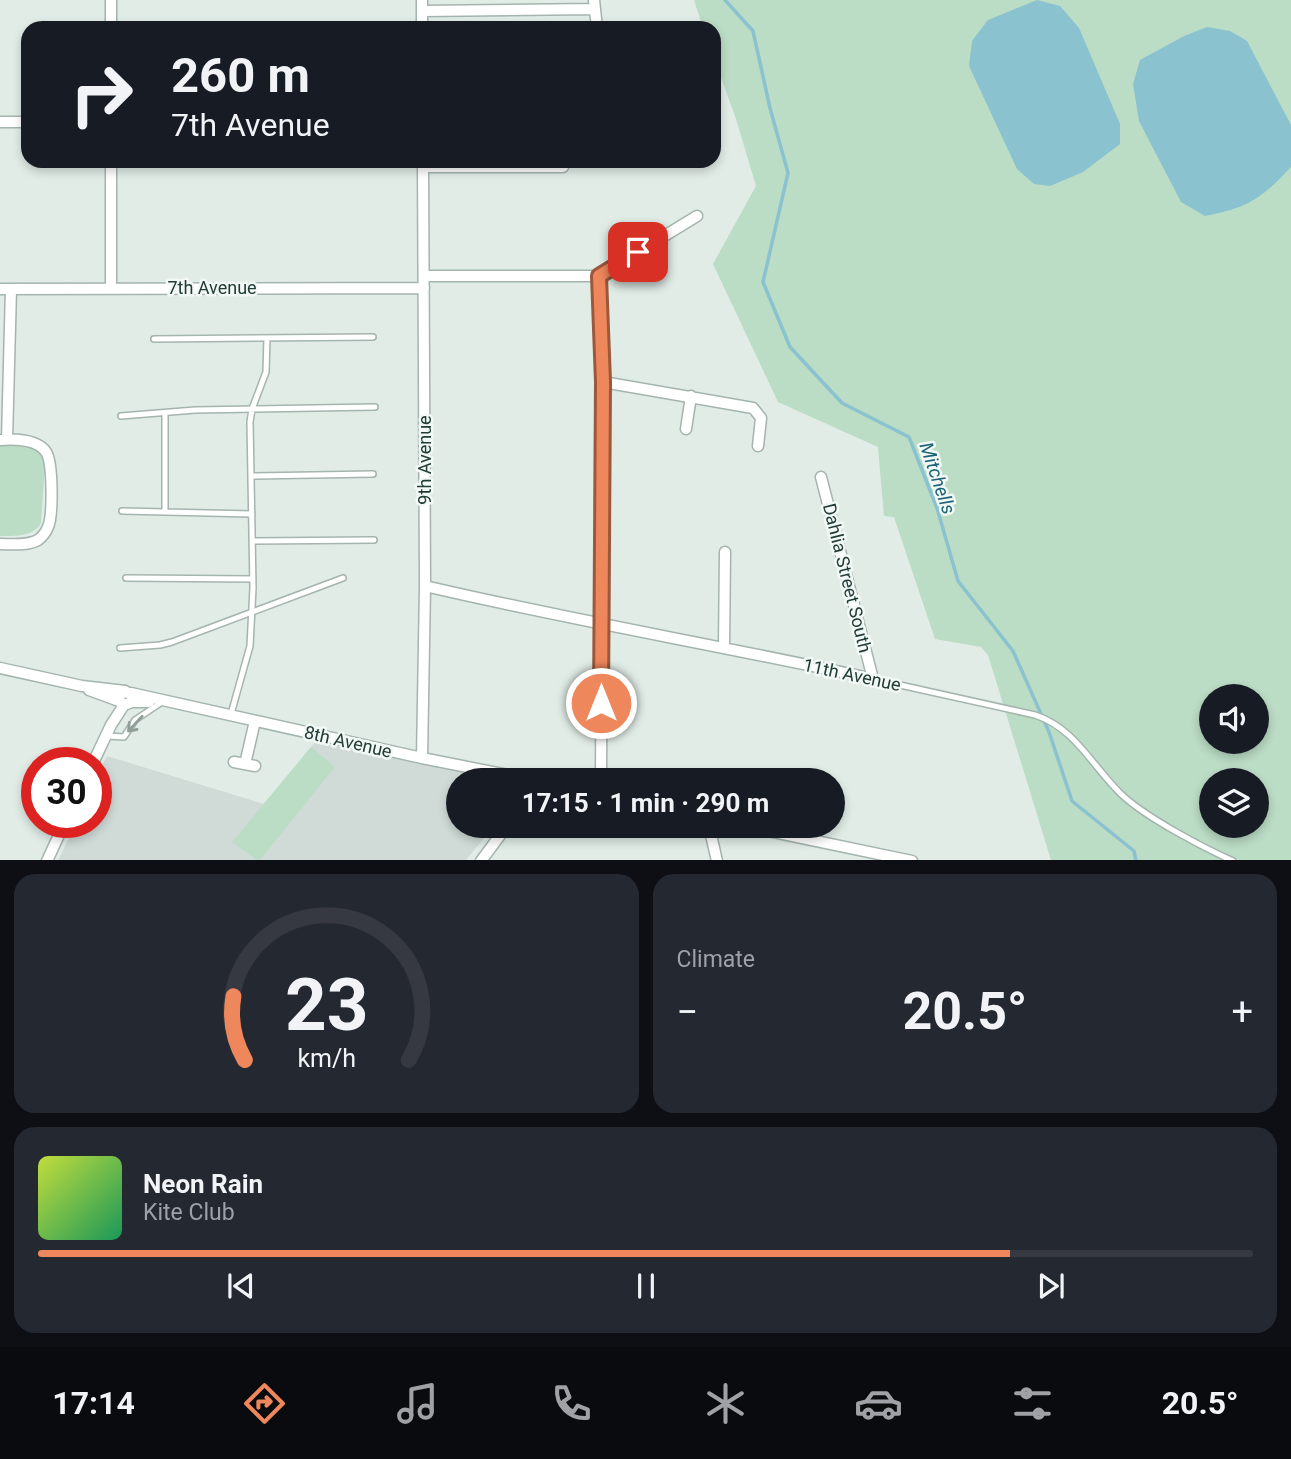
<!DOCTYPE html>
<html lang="en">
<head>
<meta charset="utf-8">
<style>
	body { margin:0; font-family:Roboto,sans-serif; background:#242831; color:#f1f3f6; height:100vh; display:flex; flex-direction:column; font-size:26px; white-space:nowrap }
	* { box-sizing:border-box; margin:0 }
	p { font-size:23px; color:#9ea1a6 }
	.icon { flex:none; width:38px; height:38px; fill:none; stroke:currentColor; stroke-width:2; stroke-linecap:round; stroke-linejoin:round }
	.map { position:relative; height:860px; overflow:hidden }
	.details { display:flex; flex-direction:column; gap:14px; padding:14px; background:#0d0f14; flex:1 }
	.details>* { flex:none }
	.banner { position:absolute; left:21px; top:21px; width:700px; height:147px; border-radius:21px; box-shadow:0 4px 10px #0003; background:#171b24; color:#f1f3f6; overflow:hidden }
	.buttons { position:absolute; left:1199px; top:684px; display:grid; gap:14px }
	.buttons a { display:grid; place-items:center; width:70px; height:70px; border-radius:50%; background:#171b24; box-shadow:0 4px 10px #0003; font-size:35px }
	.speed { position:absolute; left:21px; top:747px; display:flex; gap:14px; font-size:35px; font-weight:700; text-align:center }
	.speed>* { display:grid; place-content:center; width:91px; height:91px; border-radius:50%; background:#171b24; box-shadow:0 4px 10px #0003; line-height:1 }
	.speed .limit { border:10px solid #d22; background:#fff; color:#111 }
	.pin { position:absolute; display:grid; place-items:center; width:60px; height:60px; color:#fff; margin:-30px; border-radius:14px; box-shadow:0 4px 10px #0006 }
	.me { position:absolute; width:77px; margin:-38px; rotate:0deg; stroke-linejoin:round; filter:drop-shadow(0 0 5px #0008) }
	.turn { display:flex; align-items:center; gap:24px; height:147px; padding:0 35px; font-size:32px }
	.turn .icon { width:91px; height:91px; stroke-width:2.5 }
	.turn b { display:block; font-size:49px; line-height:60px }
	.big { font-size:52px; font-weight:700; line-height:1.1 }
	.details .tile { flex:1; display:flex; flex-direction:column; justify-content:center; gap:10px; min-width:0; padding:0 24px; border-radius:21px; background:#242831 }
	.details .dial { align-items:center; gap:0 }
	.dial svg { height:182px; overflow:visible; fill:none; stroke:#363941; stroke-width:7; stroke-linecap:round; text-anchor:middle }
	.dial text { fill:#f1f3f6; stroke:none }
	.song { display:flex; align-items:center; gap:21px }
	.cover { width:84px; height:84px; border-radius:10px; background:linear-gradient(135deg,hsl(70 70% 55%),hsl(150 70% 35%)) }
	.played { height:7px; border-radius:4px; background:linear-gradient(90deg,#ef875c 80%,#363941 80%) }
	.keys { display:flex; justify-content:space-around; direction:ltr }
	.heat { display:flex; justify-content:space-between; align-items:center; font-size:38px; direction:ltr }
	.details .tiles { flex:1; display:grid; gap:14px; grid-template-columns:1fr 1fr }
	.tile:last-child { grid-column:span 2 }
	.trip { position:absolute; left:446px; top:768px; width:399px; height:70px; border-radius:35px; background:#171b24; box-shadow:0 4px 10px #0003; font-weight:700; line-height:70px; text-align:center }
	.menu { display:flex; height:112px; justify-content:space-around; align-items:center; background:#090b0e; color:#9ea1a6 }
	.menu .icon { width:49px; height:49px }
	.menu .on { color:#ef875c }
	.menu b { font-size:32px; color:#f1f3f6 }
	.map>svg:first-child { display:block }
</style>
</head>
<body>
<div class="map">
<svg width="1291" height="861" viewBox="0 0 1291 861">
	<rect width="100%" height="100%" fill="#e1ece7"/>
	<path fill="#d0dbd7" d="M316,741L499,780H458V826H494L466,860L58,861L76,823L96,822V779L107,756L264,804Z"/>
	<path fill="#bbdcc5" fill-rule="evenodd" d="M694,0H1291V860H1051L988,655L981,647L935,639L894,517L884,516L878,447L778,402L713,264L756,186L736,119L714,58V28H703ZM1211,696H1256V742H1211ZM1211,780H1256V826H1211Z
		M0,445C19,445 40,441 45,463L41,523C33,537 15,536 0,536Z
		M311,747L335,767L260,860H257L232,842Z"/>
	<path fill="#8ac2d0" d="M1037,0L1060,6L1079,28L1120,124V144L1083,172L1050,186L1034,184L1017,169L969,66L972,41L988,20Z
		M1207,27L1230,31L1247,41L1291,125V167C1261,199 1248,208 1205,216L1181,202L1139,121L1133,84L1140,60L1184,36Z"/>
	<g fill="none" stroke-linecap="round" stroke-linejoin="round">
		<path stroke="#8ac2d0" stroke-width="3.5" d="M725,0L753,31L770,108L788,173L763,282L790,347L842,403L909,437L937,508L958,581L1013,651L1049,732L1072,801L1134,851L1136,861"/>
		<defs>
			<path id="service" d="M154,339L373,337
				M165,413V512
				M121,416L195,410L375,407
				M251,476L373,474
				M122,511L252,514
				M252,541L374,540
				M126,578L253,579
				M120,648L160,645L172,642L343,578
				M873,679L1035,715C1075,728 1092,766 1121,794C1145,817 1202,847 1233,861
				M231,714L250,646L253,588L250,422L252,409L266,372L267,338
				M107,736L124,737L135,720L162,702"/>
			<path id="minor" d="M594,0L597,28
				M422,11L594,9
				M111,28V0
				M422,28V0
				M0,122H28
				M111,161V287
				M423,167H563
				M424,276H599L697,216
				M599,276L603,382L601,780
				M0,289L424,288
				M603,382L753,408L761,418L758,446
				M686,429L691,396
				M7,439L11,289
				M0,440C14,439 37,439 46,452C53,462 53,516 48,527C46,532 42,537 38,540C27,546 12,544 0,544
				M425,586C574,621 724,646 873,679L821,477
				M724,646L725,552
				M0,668L82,686L125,691
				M89,690L119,701
				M131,693L422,758L533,780
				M132,702L133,696L125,691L120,695L119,701L124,705L132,702H149
				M422,758L425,586L423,161
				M234,762L255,766
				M93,763L111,725L124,705
				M245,764L255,721
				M709,826L717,861
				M744,826L912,861
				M47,861L65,822
				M481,861L507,826"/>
		</defs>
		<use href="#service" stroke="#a4b4ae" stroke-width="8"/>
		<use href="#minor" stroke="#a4b4ae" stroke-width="13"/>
		<use href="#service" stroke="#fff" stroke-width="5"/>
		<use href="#minor" stroke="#fff" stroke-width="10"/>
	</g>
	<defs><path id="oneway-shaft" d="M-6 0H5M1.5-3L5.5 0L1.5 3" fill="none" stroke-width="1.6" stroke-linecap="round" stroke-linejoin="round" transform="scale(1.75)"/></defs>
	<use stroke="#909e9a" href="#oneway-shaft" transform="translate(135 724) rotate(133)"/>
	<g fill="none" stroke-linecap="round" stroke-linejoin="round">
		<defs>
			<path id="route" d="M601,703L603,382L599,276L638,252"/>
		</defs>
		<use href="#route" stroke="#9b583c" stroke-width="18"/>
		<use href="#route" stroke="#ef875c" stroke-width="12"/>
	</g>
	<g text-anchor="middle" stroke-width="5" stroke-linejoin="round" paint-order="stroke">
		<g font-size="18" fill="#223c36" stroke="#f2f8f5">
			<text x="212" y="294">7th Avenue</text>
			<text transform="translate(425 460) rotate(-90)" y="6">9th Avenue</text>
			<text transform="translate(847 578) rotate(76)" y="6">Dahlia Street South</text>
			<text transform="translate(852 675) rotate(12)" y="6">11th Avenue</text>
			<text transform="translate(348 742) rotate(13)" y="6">8th Avenue</text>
		</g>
		<g font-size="19" font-style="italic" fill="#1d6477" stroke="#f2f8f5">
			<text transform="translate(938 478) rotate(71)" y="7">Mitchells</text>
		</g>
	</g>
</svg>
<div class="buttons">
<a><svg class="icon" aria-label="sound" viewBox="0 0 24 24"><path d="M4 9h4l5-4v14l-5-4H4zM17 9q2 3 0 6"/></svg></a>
<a><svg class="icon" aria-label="layers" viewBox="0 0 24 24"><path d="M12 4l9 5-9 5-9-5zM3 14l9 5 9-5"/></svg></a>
</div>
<div class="speed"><div class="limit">30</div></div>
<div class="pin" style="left:638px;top:252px;background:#d93025"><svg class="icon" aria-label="arrive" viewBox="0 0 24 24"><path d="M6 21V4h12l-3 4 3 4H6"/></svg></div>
<svg class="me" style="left:601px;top:703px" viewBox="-20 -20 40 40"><circle r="17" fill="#ef875c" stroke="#fff" stroke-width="3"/><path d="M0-11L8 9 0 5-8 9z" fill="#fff"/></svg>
<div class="trip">17:15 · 1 min · 290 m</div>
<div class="banner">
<div class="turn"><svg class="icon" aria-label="right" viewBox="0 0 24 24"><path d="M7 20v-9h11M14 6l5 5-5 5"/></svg><div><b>260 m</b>7th Avenue</div></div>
</div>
</div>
<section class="details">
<div class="tiles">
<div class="tile dial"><svg viewBox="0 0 100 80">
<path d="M14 69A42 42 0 1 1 86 69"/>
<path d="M14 69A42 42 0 0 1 9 41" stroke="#ef875c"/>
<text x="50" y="56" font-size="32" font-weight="700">23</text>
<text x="50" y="72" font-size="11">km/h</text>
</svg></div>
<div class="tile"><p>Climate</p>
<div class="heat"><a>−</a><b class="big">20.5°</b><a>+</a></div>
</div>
<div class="tile">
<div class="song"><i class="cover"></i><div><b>Neon Rain</b><p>Kite Club</p></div></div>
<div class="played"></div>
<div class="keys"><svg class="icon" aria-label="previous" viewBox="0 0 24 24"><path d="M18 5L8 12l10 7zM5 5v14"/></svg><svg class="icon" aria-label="pause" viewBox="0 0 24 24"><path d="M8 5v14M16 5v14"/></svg><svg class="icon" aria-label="next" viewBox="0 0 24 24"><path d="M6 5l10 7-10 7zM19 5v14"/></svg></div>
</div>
</div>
</section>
<nav class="menu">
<b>17:14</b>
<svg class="icon on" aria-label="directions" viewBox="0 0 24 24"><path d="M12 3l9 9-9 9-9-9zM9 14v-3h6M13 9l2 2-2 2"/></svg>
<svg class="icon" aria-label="music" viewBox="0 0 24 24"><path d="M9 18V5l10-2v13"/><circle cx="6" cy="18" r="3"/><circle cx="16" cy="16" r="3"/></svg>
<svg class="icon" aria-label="phone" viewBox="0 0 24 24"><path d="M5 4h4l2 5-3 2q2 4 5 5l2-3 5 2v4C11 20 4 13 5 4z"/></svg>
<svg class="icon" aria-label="climate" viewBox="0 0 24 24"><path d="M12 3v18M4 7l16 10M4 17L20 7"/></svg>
<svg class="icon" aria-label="car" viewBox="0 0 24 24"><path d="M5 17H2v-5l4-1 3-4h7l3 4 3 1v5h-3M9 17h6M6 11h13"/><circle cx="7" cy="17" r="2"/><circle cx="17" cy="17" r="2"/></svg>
<svg class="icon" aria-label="filters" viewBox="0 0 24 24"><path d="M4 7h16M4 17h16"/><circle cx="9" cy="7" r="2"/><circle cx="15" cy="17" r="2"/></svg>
<b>20.5°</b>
</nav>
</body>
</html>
